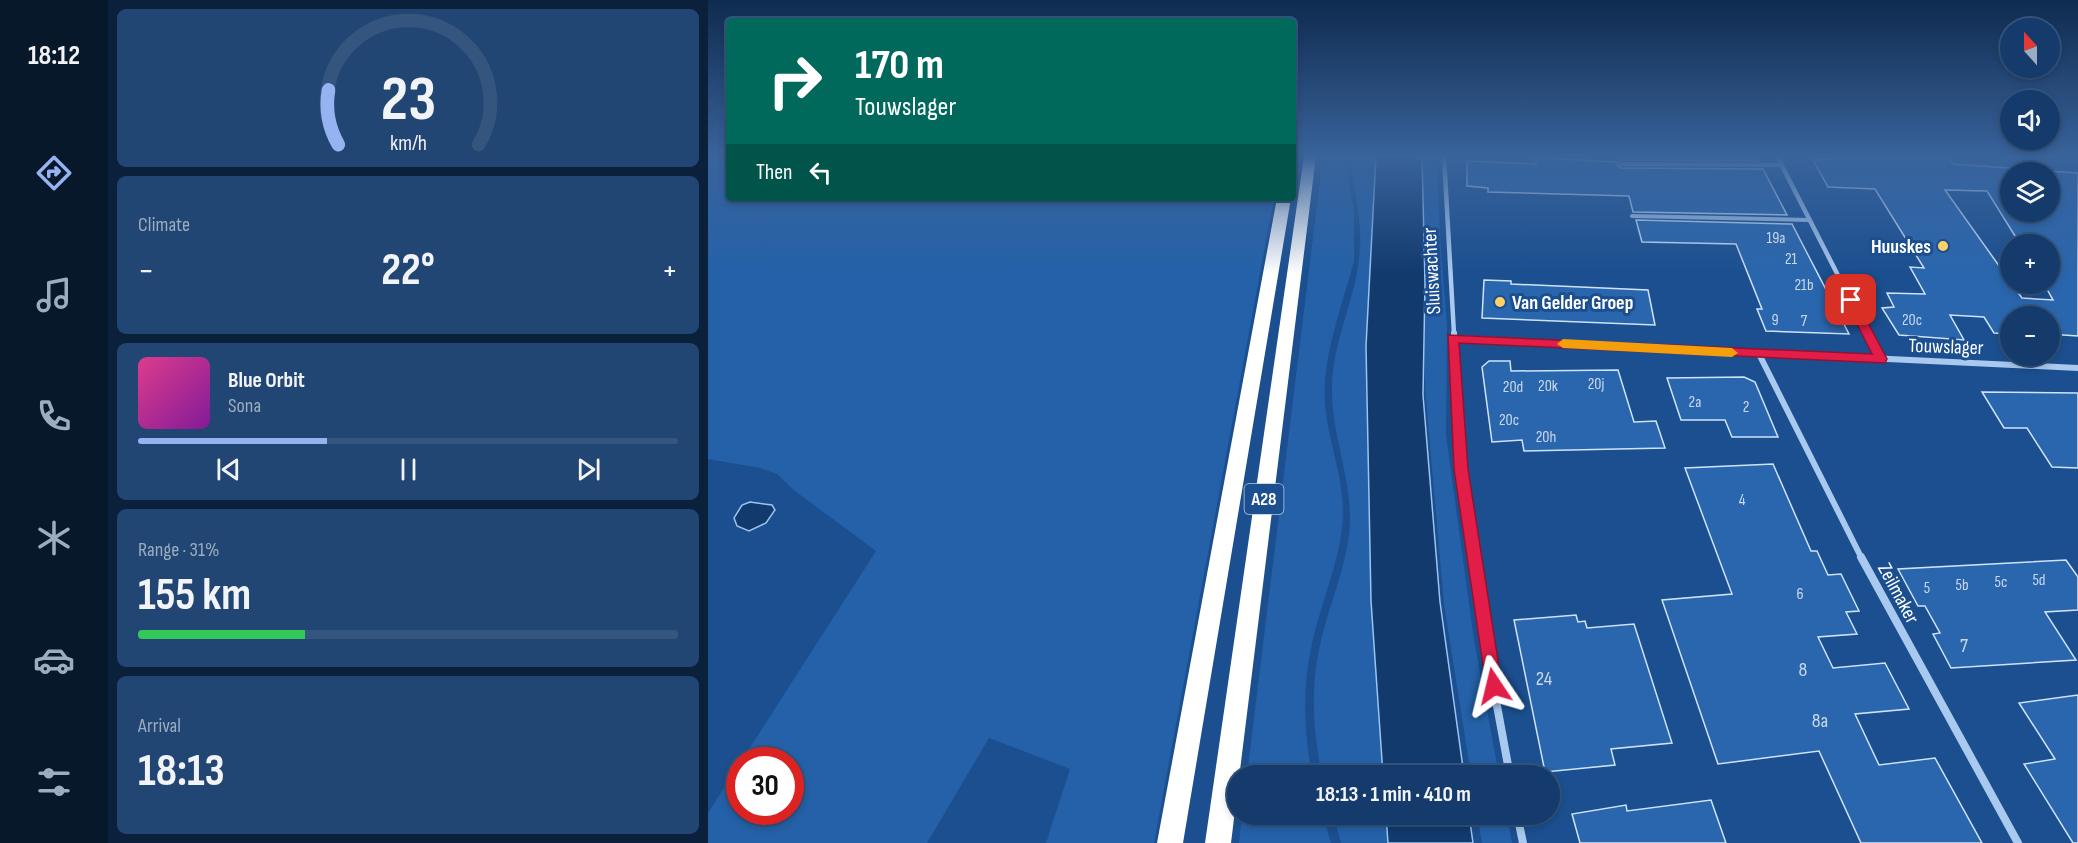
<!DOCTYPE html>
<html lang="en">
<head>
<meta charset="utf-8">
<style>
	body { margin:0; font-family:"Sofia Sans Condensed",sans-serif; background:#214673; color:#f1f3f6; height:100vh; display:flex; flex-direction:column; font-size:22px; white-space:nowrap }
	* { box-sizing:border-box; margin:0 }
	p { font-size:20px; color:#9dadc1 }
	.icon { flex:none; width:33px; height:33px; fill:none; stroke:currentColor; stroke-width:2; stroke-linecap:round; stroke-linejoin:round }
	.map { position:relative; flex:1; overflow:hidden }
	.panel { display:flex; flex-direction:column; gap:9px; padding:9px; background:#0b203b; width:600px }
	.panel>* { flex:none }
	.banner { position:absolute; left:18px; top:18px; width:570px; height:183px; border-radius:6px; box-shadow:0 3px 9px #0003,0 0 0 2px #33557e; background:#00695c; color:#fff; overflow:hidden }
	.needle { width:39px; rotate:339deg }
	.fabs { position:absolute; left:1292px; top:18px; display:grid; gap:12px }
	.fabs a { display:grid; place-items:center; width:60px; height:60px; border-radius:50%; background:#143b6b; box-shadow:0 3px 9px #0003,0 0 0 2px #33557e; font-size:30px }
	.speed { position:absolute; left:18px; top:747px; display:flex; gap:12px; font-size:30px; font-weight:700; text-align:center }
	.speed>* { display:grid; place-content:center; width:78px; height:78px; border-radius:50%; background:#143b6b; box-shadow:0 3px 9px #0003,0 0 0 2px #33557e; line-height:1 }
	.speed .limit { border:9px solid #d22; background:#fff; color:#111 }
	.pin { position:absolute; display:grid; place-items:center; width:51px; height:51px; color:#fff; margin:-26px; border-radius:12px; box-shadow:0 3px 9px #0006 }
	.me { position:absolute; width:66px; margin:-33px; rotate:350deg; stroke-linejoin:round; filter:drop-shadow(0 0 4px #0008) }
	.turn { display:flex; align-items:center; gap:21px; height:126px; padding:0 30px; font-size:27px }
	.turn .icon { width:78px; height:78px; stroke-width:2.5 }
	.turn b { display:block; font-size:42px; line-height:51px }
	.then { display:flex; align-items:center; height:57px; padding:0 30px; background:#0003; gap:12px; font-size:22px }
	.big { font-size:45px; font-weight:700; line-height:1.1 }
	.panel .card { flex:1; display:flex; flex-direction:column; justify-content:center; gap:9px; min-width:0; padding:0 21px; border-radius:9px; background:#214673 }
	.panel .dial { align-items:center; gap:0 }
	.dial svg { height:156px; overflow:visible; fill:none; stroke:#33557e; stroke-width:7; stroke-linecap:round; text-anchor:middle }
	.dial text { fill:#f1f3f6; stroke:none }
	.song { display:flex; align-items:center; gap:18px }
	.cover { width:72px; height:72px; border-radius:9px; background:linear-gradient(135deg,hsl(330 70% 55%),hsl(290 70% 35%)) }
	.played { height:6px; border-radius:3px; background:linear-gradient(90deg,#95b2f1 35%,#33557e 35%) }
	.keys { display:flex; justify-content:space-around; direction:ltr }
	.heat { display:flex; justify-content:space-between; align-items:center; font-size:33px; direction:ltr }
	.charge { height:9px; border-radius:4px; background:linear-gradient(90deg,#34c759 31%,#33557e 0) }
	.trip { position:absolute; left:519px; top:765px; width:333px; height:60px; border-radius:30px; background:#143b6b; box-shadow:0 3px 9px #0003,0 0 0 2px #33557e; font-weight:700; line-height:60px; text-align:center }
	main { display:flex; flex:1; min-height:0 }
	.tab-bar { display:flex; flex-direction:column; width:108px; justify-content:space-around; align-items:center; background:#08182b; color:#9dadc1 }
	.tab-bar .icon { width:42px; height:42px }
	.tab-bar .active { color:#95b2f1 }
	.tab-bar b { font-size:27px; color:#f1f3f6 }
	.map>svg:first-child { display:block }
</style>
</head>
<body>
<main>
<nav class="tab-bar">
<b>18:12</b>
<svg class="icon active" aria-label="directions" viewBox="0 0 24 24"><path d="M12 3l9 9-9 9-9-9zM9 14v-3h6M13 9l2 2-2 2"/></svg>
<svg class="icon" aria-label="music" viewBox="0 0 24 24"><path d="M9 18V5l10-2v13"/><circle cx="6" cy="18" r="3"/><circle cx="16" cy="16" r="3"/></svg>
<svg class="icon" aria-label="phone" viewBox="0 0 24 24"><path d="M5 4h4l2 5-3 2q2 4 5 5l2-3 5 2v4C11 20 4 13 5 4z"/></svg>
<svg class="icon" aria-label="climate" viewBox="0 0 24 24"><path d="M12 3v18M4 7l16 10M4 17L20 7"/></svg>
<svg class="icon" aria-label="car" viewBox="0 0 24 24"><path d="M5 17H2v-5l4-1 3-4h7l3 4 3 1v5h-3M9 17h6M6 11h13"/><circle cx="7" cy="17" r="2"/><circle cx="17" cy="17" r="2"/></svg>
<svg class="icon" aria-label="filters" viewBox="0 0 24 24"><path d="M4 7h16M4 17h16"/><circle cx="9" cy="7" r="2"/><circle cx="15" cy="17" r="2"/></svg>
</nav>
<section class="panel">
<div class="card dial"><svg viewBox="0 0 100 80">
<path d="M14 69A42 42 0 1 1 86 69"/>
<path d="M14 69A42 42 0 0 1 9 41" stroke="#95b2f1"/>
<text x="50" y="56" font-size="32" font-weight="700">23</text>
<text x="50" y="72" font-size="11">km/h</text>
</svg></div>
<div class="card"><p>Climate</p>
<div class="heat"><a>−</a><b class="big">22°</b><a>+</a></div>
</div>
<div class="card">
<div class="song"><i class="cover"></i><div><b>Blue Orbit</b><p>Sona</p></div></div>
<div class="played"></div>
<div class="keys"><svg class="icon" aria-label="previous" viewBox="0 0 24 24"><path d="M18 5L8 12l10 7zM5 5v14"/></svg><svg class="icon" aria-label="pause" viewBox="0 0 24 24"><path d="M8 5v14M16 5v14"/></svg><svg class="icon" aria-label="next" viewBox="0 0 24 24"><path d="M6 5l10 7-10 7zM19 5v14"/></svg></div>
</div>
<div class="card"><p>Range · 31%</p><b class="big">155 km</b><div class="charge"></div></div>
<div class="card"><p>Arrival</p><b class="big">18:13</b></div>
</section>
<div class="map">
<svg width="1370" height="843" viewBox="0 0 1370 843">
	<rect width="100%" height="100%" fill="#1b4f8f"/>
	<path fill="#2461a8" d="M0,156H21V198H566L446,843H338L362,769L281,738L219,843H0V813L31,764L32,812H82V760H34L168,551L87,491L69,474L52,468L0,459Z
		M615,156H637L646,212V261C634,307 614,356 617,403C620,442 636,477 635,516C633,560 613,601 604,644C594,688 596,732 604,775H539Z
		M642,156H668L658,346L663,601L675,775L614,776C605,732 602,689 612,645C620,608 636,573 641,535C647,484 623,438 624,388C624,343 646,303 651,259C656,223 645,191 642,156Z
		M714,156H729L732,238L739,325L738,435L766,640L791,775H763L736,604L717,388Z
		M534,814L615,815L623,843H531Z
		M625,815H678L680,843H633Z
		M769,815H799L804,843H774Z"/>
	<path fill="#123a6d" stroke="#9cc4f0" stroke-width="1.5" d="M668,156H714L717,284L715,395L732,602L756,775H675L663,601L658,346Z
		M42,502L64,505L67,510L58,523L41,531L29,526L26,518L34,505Z
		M678,815H761L765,843H680Z"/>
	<path fill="#2a66ad" stroke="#cfe3fa" stroke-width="1.5" fill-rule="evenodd" d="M910,156H1048L1051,161L911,160Z
		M1138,156H1241L1245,164L1302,168V212H1341V171L1370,173V336L1341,334V316H1302V334L1286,333L1276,317L1242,315L1256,340L1191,335L1174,308L1186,307L1179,293L1217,294L1202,267L1216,268L1167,189L1120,187L1105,160L1139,158ZM1237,190L1279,191L1312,244H1341V284H1336L1345,300L1314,298Z
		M828,158L910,162L909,165L913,168L1055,169L1079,215L925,212L921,196L780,192V188L759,186V161L828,164Z
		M928,220L1084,224L1141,334L1058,331L1049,309H1054L1028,244L934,242Z
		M776,280L803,281V284L940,290L947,325L774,318Z
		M781,361H802L803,371L910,370L926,422L948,421L957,448L816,451L814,440L784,442L774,367Z
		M1036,377L1047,382L1070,437H1024L1017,420H973L959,378Z
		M1274,392L1370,393V468L1344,467L1319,428H1296Z
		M1065,464L1103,551H1109L1120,575L1133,574L1151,611L1138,612L1149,634L1110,637L1125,668L1177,663L1201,709L1147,714L1171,765L1227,758L1274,843H1153L1111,751L1010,764L954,600L1024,594L977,468Z
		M1358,560L1370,577V610L1337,612L1368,660L1243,668L1225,634L1232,633L1217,606H1210L1190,569Z
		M868,615L870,622L877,621L879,628L926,624L964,743L903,749L907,765L837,772L806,620Z
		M1370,695V843H1365L1316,764L1347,759L1311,703Z
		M1003,800L1018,843H872L864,814L918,805L919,811Z"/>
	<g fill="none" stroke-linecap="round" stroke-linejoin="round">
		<path stroke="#a9c9ee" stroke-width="4" d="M913,164L1074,165
			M924,216L1102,220"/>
		<path stroke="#a9c9ee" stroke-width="4.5" d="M736,156L746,334
			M1069,156L1160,334"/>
		<path stroke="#a9c9ee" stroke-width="6" d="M746,333L753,469L766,559
			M1160,333L1173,359
			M744,338L1370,368
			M1051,354L1154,559"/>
		<path stroke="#a9c9ee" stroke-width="8" d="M765,557L777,641L802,776
			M1153,557L1310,843
			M809,814L815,843"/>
		<path fill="#fff" fill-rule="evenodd" d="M596,156H608L523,843H497Z
			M569,198H583L475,843H449Z"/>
	</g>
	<linearGradient id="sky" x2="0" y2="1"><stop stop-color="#0f2b4f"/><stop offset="0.57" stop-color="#39639b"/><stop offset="1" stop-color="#39639b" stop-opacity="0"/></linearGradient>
	<rect width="1370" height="274" fill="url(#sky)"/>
	<path fill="#e11d48" stroke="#92132f" stroke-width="1.5" d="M1143,296L1148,300L1179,359L1177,363L751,343L760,469L794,686L792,692L786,694L779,692L746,469L740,335L1164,354L1137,300Z"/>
	<path fill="#f59e0b" d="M855,339L1024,348L1030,353L1024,357L855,348L849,344Z"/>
	<g fill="#ffd166" stroke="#1b4f8f" stroke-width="2">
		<circle cx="1235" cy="246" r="6"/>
		<circle cx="792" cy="302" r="6"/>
	</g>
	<g text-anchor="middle" stroke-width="6" stroke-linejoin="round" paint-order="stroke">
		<g font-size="16" fill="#cad9ea">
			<text x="1068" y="243">19a</text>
			<text x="1083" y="264">21</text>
			<text x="1096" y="290">21b</text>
			<text x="1067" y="325">9</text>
			<text x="1204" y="325">20c</text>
			<text x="1096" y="326">7</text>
			<text x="888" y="389">20j</text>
			<text x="840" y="391">20k</text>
			<text x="805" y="392">20d</text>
			<text x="987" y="407">2a</text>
			<text x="1038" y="412">2</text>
			<text x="801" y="425">20c</text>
			<text x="838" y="442">20h</text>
			<text x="1034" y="505">4</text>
			<text x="1331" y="585">5d</text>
			<text x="1293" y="587">5c</text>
			<text x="1254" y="590">5b</text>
			<text x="1219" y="593">5</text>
			<text x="1092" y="599">6</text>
		</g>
		<rect fill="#1b4f8f" stroke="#bbcadd" stroke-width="1.5" x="536.5" y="484" width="39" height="30" rx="4.5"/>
		<g font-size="18" font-weight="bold" fill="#fff">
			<text x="556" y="505">A28</text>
		</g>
		<g font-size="20" font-weight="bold" fill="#fff" stroke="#1b4f8f" text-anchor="end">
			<text x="1223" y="253">Huuskes</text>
			<text x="804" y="309" text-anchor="start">Van Gelder Groep</text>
		</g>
		<g font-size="20" fill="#fff" stroke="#1b4f8f">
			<text transform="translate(723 271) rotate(-93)" y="7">Sluiswachter</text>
			<text transform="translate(1238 346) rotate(2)" y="7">Touwslager</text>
			<text transform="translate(1191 593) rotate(62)" y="7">Zeilmaker</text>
		</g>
		<g font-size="20" fill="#cad9ea">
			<text x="1256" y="652">7</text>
			<text x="1095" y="676">8</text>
			<text x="836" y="685">24</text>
			<text x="1112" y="727">8a</text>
		</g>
	</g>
</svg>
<div class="fabs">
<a><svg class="needle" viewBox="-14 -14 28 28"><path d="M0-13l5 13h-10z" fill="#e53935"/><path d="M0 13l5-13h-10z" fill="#9dadc1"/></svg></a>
<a><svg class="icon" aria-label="sound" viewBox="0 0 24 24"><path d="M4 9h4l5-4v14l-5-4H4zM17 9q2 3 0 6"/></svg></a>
<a><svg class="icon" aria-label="layers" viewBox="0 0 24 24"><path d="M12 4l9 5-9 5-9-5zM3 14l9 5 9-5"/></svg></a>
<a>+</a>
<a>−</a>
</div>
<div class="speed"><div class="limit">30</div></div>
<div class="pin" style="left:1143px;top:300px;background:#d93025"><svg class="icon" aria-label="arrive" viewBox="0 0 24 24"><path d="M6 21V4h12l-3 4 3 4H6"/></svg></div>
<svg class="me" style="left:786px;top:686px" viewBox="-20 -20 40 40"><path d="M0-17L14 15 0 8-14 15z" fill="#e11d48" stroke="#fff" stroke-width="4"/></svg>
<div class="trip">18:13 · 1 min · 410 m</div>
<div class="banner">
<div class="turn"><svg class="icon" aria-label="right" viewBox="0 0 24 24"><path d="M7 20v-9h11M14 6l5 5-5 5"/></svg><div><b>170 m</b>Touwslager</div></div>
<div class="then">Then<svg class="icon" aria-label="left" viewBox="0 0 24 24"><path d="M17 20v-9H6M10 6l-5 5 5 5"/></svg></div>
</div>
</div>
</main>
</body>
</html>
